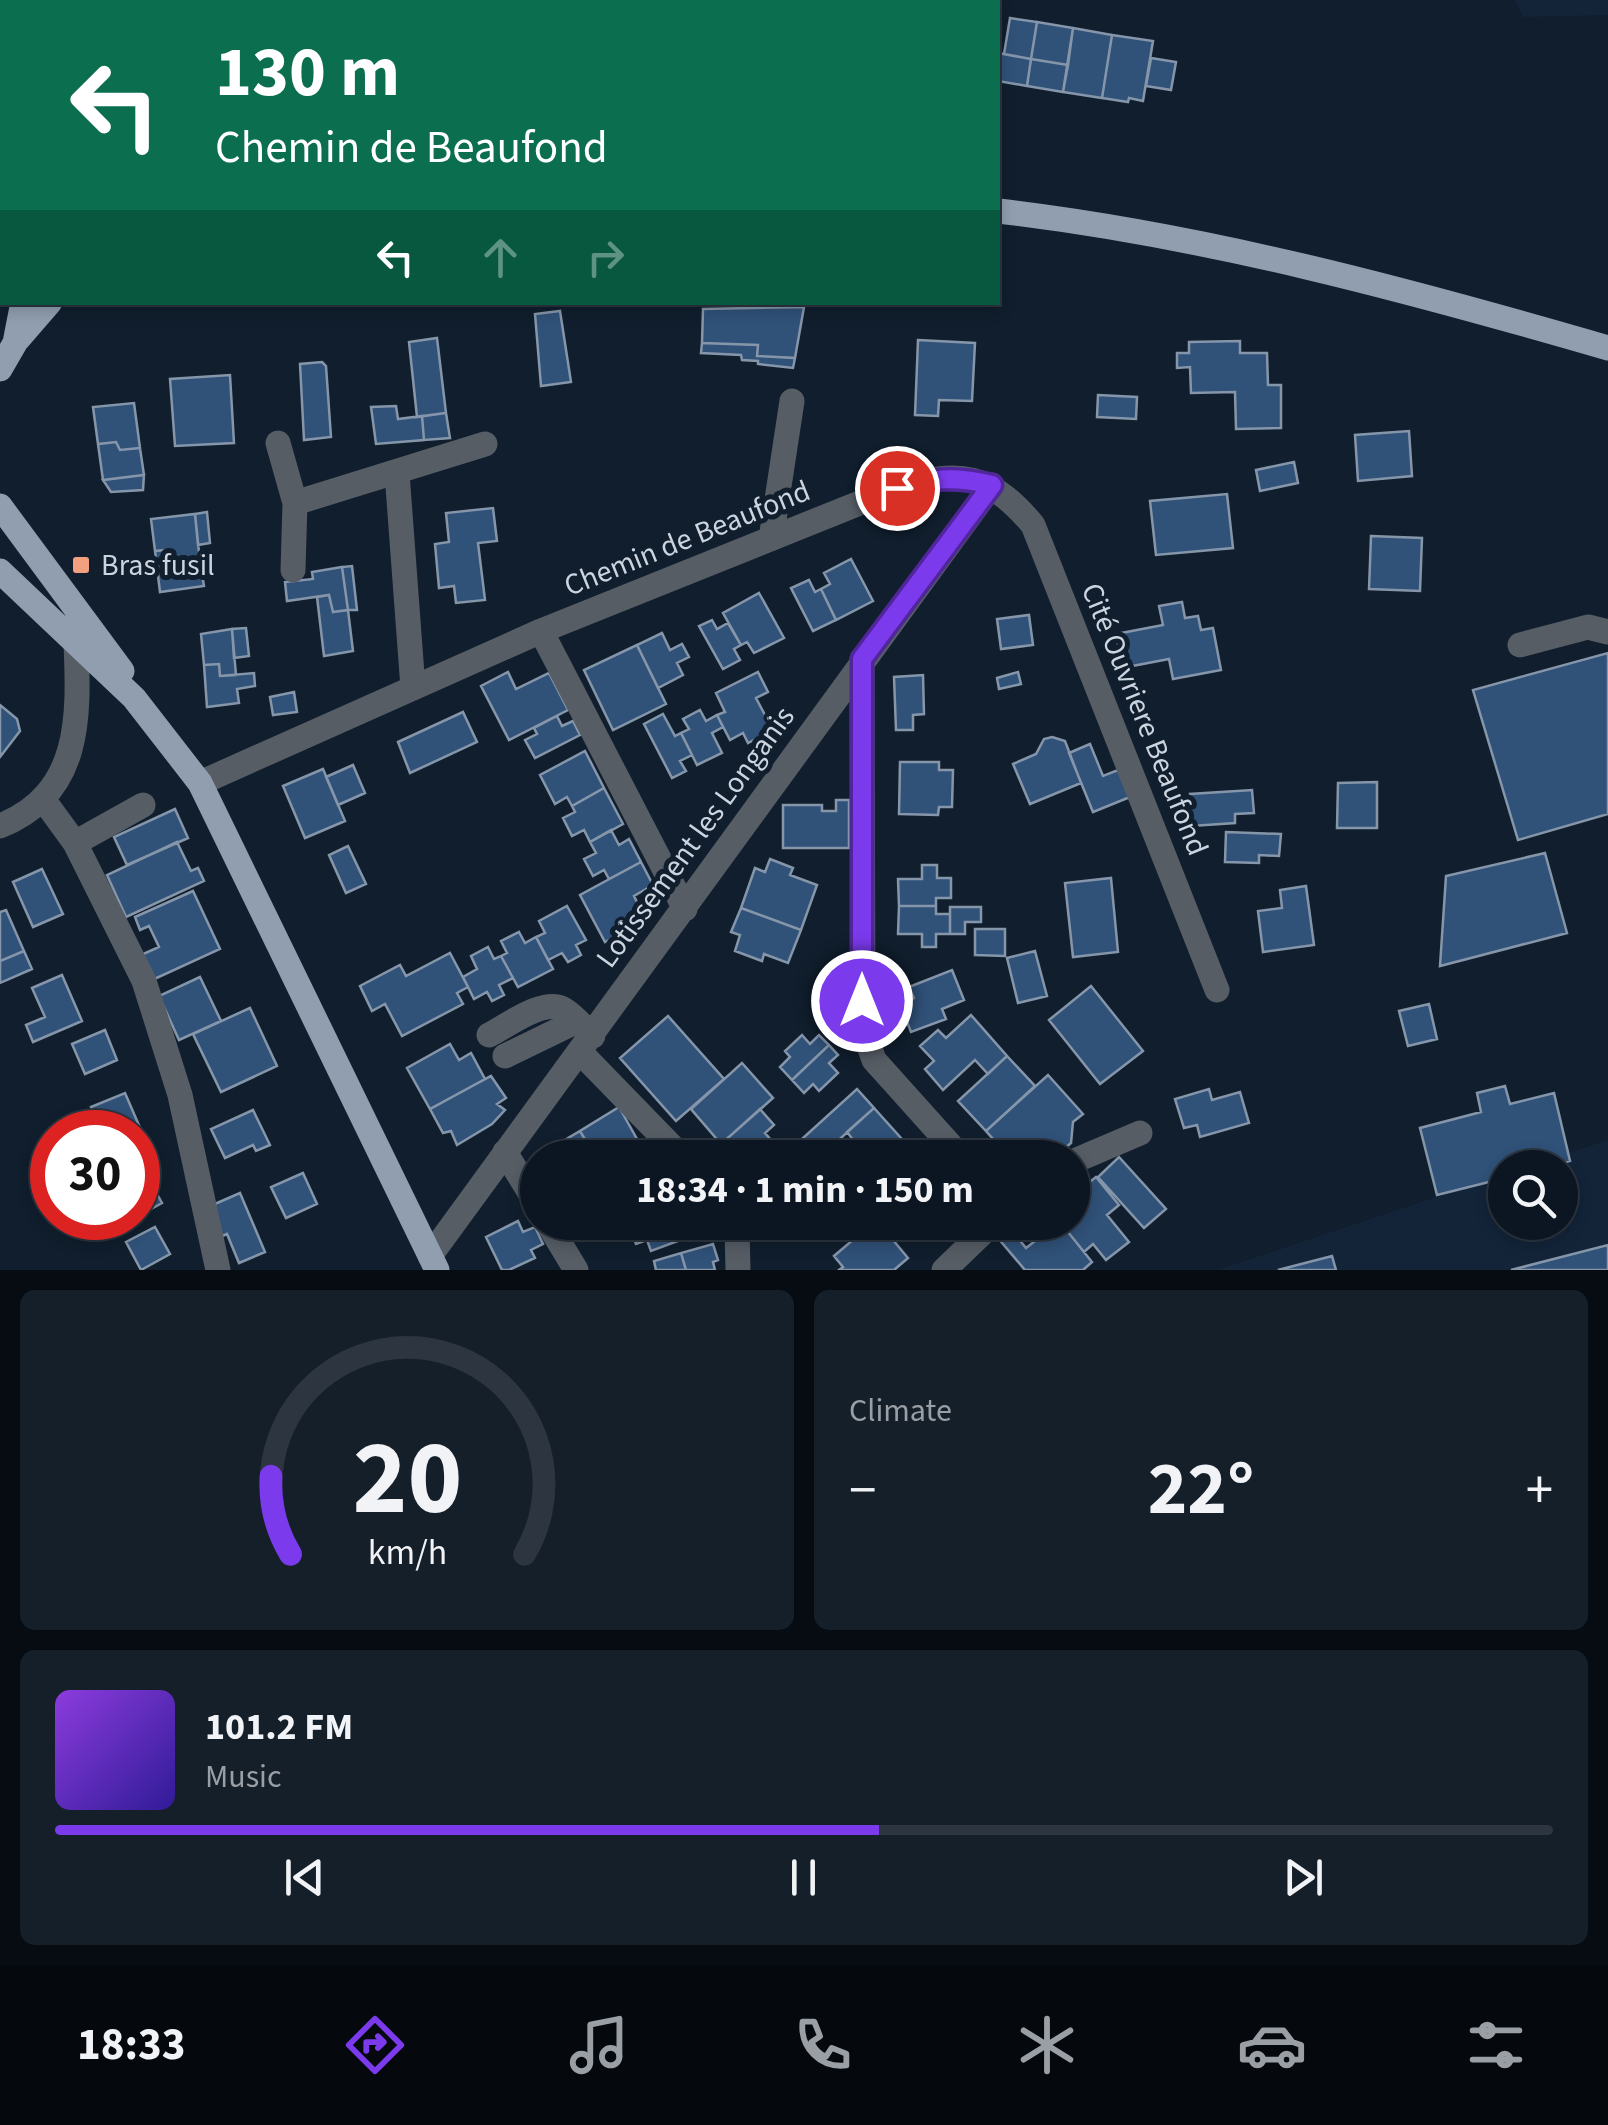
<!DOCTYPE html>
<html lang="en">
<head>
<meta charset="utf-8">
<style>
	body { margin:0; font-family:"Source Sans 3",sans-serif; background:#151f2a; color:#f1f3f6; height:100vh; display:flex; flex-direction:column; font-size:38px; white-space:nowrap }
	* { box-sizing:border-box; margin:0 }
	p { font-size:32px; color:#9a9fa5 }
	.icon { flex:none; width:55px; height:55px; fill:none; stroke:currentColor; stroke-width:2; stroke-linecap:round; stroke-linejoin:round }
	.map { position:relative; height:1270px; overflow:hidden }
	.side { display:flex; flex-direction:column; gap:20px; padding:20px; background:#070c13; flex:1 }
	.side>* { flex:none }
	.banner { position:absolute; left:0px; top:0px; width:1000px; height:305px; box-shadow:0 5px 15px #0003,0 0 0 2px #2c3540; background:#0b6e4f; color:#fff; overflow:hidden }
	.tools { position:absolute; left:1488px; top:1150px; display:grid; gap:20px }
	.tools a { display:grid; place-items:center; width:90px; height:90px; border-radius:50%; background:#0c1622; box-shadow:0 5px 15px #0003,0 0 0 2px #2c3540; font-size:50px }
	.speed { position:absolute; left:30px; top:1110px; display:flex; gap:20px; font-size:50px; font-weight:700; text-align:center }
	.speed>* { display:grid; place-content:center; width:130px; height:130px; border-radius:50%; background:#0c1622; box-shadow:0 5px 15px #0003,0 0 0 2px #2c3540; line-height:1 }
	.speed .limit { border:15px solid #d22; background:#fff; color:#111 }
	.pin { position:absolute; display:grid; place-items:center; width:85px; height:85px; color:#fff; margin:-42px; border:5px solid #fff; border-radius:50%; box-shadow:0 2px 10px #0007 }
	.me { position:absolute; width:110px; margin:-55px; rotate:0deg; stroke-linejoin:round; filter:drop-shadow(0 0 8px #0008) }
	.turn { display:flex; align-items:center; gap:35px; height:210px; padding:0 50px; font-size:45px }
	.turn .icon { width:130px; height:130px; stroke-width:2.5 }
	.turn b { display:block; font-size:70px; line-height:85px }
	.lanes { display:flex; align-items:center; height:95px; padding:0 50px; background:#0003; justify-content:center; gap:50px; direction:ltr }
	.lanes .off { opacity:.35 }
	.big { font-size:75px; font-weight:700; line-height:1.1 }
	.side .widget { flex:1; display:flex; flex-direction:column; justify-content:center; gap:15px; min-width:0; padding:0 35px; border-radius:15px; background:#151f2a }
	.side .dial { align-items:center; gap:0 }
	.dial svg { height:260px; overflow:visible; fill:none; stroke:#2c3540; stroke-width:7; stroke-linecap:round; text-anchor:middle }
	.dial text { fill:#f1f3f6; stroke:none }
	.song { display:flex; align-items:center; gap:30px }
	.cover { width:120px; height:120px; border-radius:15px; background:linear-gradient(135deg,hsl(270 70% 55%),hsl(250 70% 35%)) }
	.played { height:10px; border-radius:5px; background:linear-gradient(90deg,#7c3aed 55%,#2c3540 55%) }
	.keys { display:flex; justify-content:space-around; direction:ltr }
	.heat { display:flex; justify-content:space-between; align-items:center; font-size:55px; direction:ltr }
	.side .tiles { flex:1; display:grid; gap:20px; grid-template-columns:1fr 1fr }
	.widget:last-child { grid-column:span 2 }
	.trip { position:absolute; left:520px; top:1140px; width:570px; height:100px; border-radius:50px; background:#0c1622; box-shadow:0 5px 15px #0003,0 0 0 2px #2c3540; font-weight:700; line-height:100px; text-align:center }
	.tabs { display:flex; height:160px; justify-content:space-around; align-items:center; background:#05090e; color:#9a9fa5 }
	.tabs .icon { width:70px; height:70px }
	.tabs .on { color:#7c3aed }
	.tabs b { font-size:45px; color:#f1f3f6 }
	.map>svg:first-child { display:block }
</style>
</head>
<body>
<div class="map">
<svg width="1608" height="1270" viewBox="0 0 1608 1270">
	<rect width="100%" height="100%" fill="#101e2d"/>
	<path fill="#132439" d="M1515,0H1608V15L1523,17Z
		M1608,1140V1270H1218L1505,1174V1222H1560V1168L1526,1167Z"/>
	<path fill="#305178" stroke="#8696aa" stroke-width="2.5" d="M1010,18L1037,22L1031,59L1004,54Z
		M1037,22L1073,28L1068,65L1031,59Z
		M1073,28L1112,35L1102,98L1063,92Z
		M1112,35L1153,41L1143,101L1129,98L1128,102L1102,98Z
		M998,53L1031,59L1027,86L998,81Z
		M1151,58L1176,62L1171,90L1146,86Z
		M1031,59L1068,65L1063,92L1027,86Z
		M804,307L795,358L757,356L758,345L702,343L703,309Z
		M560,311L571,382L541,386L535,314Z
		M437,338L446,413L417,417L409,342Z
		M918,340L975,343L972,401L939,400L938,416L915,415Z
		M1240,341V353H1267L1268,385H1281V428L1236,429L1235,392L1191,393L1190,367L1177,368V353H1189V342Z
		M702,343L758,345L757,356L795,358L793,368L758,364V361L742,360L741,355L701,353Z
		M322,362L326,366L331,437L304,440L300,364Z
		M230,375L234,443L175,446L170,379Z
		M1098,395L1137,397L1136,419L1097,417Z
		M134,403L140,448L120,450L116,442L98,444L93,407Z
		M396,406L398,419L422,416L424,440L376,444L371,407Z
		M446,413L450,438L424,440L422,416Z
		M1409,431L1412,476L1358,481L1355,435Z
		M116,442L120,450L140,448L144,475L103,480L98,444Z
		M1294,462L1298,483L1260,491L1256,470Z
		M144,475L143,490L111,492L103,480Z
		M1227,494L1233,548L1156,555L1150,501Z
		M493,508L497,541L478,543L485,600L456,603L454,586L439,588L435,544L449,542L446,513Z
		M207,512L210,543L198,545L195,514Z
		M195,514L200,562L170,565L166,550L155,551L151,519Z
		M1371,536L1422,538L1420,591L1369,589Z
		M166,550L170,565L200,562L204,586L160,592L155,551Z
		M851,559L873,601L836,620L821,589L830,584L824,573Z
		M352,566L357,610H348L342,567Z
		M342,567L348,610L333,612L329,595L287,601L285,582L313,579L312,572Z
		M809,580L815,592L821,589L836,620L813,631L791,588Z
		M759,593L784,638L754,653L747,642L741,645L723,613Z
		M329,595L333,612L348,610L353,651L324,656L317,597Z
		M1182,602L1185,618L1198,616L1201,630L1213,628L1221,670L1173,679L1169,659L1122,668L1116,634L1163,625L1159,606Z
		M1029,615L1033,645L1001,649L997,619Z
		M712,620L717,629L728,623L741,645L734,649L740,660L723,669L699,626Z
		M246,628L249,656L234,658L232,629Z
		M232,629L236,675L220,676L219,664L204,665L201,634Z
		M662,633L670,650L682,644L689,657L677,663L683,675L658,688L637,645Z
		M637,645L666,704L613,730L584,670Z
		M1608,653V814L1518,840L1473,690Z
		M219,664L220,676L254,673L255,686L237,689L239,703L207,707L204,665Z
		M508,672L516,689L549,673L568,710L509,740L481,686Z
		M758,672L768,692L756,698L773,730L748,743L743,733L730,740L717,715L725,712L716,693Z
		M1018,672L1021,684L999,689L997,678Z
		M923,675L924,714L913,715V730H896L894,677Z
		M294,692L297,712L273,715L270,697Z
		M0,705L17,719L20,731L0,757Z
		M700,710L706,721L717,715L723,727L712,733L722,753L697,765L681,733L689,729L683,719Z
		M463,712L477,742L410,773L398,742Z
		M663,714L675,736L681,733L692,755L680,761L686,771L672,778L644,724Z
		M557,716L562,726L573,721L580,735L535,758L525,740L537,734L534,728Z
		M1052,737L1065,741L1081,783L1030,804L1013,764L1036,754L1044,739Z
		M1090,744L1103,776L1118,770L1130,797L1093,812L1069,753Z
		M585,751L604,788L572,806L567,797L555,804L540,775Z
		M900,762H939V770H953L952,807H939L938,815L899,814Z
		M353,765L365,793L338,805L326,777Z
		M323,769L345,821L305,838L283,786Z
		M1377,782V828H1337L1338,783Z
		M604,788L623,824L590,842L584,830L572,836L563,818L575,812L572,806Z
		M1252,790L1254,813L1235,814V823L1192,826L1190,794Z
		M836,800H849V848H783V805H822V811H836Z
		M175,809L188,838L127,865L114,837Z
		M611,830L619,845L629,839L641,862L609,879L604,870L593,876L584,859L596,853L590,842Z
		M1226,832L1281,834L1279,856L1259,855V863L1225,862Z
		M177,842L191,871L198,868L204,881L126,917L107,875Z
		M348,846L366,884L346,893L329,855Z
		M1545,853L1567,933L1440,966L1446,876Z
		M770,859L793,868L790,875L817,885L801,930L741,908L755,868L765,872Z
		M641,862L653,885L634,896L641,910L617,923L622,933L605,942L580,895Z
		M922,865H937V878H951V898H936V906H899L898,879H922Z
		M42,869L63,914L33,927L13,882Z
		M1111,878L1118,952L1073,957L1065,883Z
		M1306,886L1314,945L1263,952L1258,911L1282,908L1280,890Z
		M193,891L220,949L150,981L139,956L159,947L149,926L140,930L135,917Z
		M567,906L586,940L576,945L581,955L568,962L562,953L548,960L536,937L545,933L539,921Z
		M899,906H936V914H950V934H936V947H922V934H898Z
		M950,907H981V922H965V934H950Z
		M741,908L801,930L788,963L764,954L762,961L735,951L740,935L731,932Z
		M6,910L24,951L0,961V912Z
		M975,929H1005V956L975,955Z
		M519,932L525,943L536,937L553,969L518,987L501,956L507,953L501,941Z
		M488,947L494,959L501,956L513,978L499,985L504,995L492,1001L487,992L474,999L463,977L477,969L471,956Z
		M24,951L32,969L0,983V961Z
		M1035,951L1047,996L1018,1003L1007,958Z
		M450,953L468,987L457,993L463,1004L402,1036L385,1004L372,1011L360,986L400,965L406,976Z
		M952,970L964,1000L942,1009L946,1019L911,1032L900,1004L914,998L909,987Z
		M62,975L82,1021L33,1042L26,1025L45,1017L32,988Z
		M200,977L221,1021L179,1040L159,996Z
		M1091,986L1143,1051L1100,1084L1049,1020Z
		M1429,1004L1437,1039L1408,1046L1399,1011Z
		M250,1008L277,1066L221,1092L193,1034Z
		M971,1015L1007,1056L988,1074L975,1060L943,1090L925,1069L934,1061L920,1046L938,1030L946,1038Z
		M668,1016L724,1079L676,1121L620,1058Z
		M105,1030L117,1060L85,1074L72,1044Z
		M802,1035L810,1044L819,1035L829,1045L792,1080L780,1067L790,1057L785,1051Z
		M450,1044L459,1060L471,1053L485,1079L430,1109L407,1068Z
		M829,1045L838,1055L829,1063L838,1073L819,1091L813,1084L804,1093L792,1080Z
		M1007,1056L1035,1086L986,1131L958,1101Z
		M742,1063L773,1098L721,1144L691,1109Z
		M1048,1075L1083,1114L1073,1122L1071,1143L1053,1158H1043L1035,1148L1025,1158H1010L986,1131Z
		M491,1076L506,1098L497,1104L505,1110L492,1124L457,1145L451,1131L443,1133L430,1109Z
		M1505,1086L1510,1104L1554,1093L1570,1161L1546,1168H1505V1178L1437,1195L1420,1128L1481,1112L1477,1093Z
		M857,1089L874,1108L819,1158H781Z
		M1209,1089L1212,1100L1240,1092L1249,1123L1200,1137L1197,1125L1184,1128L1175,1099Z
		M125,1093L144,1137L138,1140V1132H102L91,1107Z
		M619,1107L637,1139L618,1150L623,1158H596L580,1131Z
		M874,1108L919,1158H836L854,1141L847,1132Z
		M760,1109L774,1125L765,1133L771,1140L760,1150L766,1157L733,1158L721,1144Z
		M253,1110L270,1145L256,1151L253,1145L225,1158L211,1129Z
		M580,1131L596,1158H542L541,1154Z
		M144,1152L159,1181L152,1185L162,1203L138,1216V1156Z
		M1119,1157L1166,1209L1144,1228L1098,1177Z
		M303,1173L317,1204L286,1218L271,1187Z
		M1096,1177L1119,1205L1107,1215L1129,1242L1106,1260L1093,1244L1084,1252L1060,1222H1072V1196Z
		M240,1193L265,1252L239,1263L227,1234L220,1237L208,1207Z
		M518,1221L523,1232L535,1227L543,1244L531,1250L535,1258L509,1270H502L486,1237Z
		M643,1222H680L686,1238L651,1251L647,1240L636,1244L631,1230L644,1225Z
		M874,1222H878L908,1258L894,1270H839L843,1267L834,1256Z
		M1040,1222H1060L1092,1262L1083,1270H1025L997,1237L1009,1227L1026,1248L1039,1238L1032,1229Z
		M155,1227L170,1254L141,1270L126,1242Z
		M713,1244L718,1260L713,1262L715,1270H686L681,1253Z
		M1608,1245V1270H1511Z
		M681,1253L686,1270H656L654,1261Z
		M1332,1256L1336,1270H1278Z"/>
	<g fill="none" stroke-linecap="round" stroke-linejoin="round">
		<path stroke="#565d65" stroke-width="25" d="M275,0L276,2
			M675,0V2
			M127,2H148
			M0,69L2,66
			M0,95L2,98
			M278,443L295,503L293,570
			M397,473L413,688
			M295,503L485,444
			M771,539L792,401
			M541,631L685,909
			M1520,645L1588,627L1608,632
			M862,659L863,1029L874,1060L962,1158
			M200,783L541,631L897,488C960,470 989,473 1033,525L1217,990
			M43,799L75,843L144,981L180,1095L218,1270
			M0,826C82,793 79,717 76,642
			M75,843L143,805
			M489,1035C507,1026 543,998 563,1009C574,1015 584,1028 593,1036
			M581,1053L683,1158
			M505,1056L577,1021
			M505,1152L538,1206
			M1072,1162L1140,1133
			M547,1222L576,1270
			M734,1222L737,1230L738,1270
			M430,1256L992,485
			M944,1270L994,1222"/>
		<path stroke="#909eaf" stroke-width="25" d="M0,210L2,215
			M998,211C1205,235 1408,290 1608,348
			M18,339L50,302
			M0,369L15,343L23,302
			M0,506L122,671
			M0,571L134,698L200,783L437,1270"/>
	</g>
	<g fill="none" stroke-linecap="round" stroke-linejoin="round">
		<defs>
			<path id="route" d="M862,1001V659L992,485C954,476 933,478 897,488"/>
		</defs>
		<use href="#route" stroke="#51269a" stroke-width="25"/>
		<use href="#route" stroke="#7c3aed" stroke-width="18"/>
	</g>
	<rect fill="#f2a07f" stroke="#101e2d" stroke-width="4" x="71" y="555" width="20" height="20" rx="5"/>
	<g text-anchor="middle" stroke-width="10" stroke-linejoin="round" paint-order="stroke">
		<g font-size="30" fill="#cbd4df" stroke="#101e2d">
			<text transform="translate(687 538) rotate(-22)" y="10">Chemin de Beaufond</text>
			<text transform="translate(1145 719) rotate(68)" y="10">Cité Ouvriere Beaufond</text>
			<text transform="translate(695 837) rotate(-54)" y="10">Lotissement les Longanis</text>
		</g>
		<g font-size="30" fill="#cbd4df" stroke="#101e2d" text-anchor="start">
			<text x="101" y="575">Bras fusil</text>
		</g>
	</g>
</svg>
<div class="tools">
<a><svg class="icon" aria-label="search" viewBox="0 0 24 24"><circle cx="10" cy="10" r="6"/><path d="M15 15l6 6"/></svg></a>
</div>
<div class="speed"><div class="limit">30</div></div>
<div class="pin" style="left:897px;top:488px;background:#d93025"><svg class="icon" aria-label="arrive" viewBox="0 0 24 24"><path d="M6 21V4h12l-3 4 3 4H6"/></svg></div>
<svg class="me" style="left:862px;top:1001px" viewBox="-20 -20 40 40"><circle r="17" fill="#7c3aed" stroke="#fff" stroke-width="3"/><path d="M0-11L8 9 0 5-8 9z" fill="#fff"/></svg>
<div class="trip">18:34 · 1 min · 150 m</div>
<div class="banner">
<div class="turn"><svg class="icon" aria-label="left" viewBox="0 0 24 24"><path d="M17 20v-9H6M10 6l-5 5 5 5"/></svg><div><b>130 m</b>Chemin de Beaufond</div></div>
<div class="lanes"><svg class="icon" aria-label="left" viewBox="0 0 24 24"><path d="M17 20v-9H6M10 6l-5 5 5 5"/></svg><svg class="icon off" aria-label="ahead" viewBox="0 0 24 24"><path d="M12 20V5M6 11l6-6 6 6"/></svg><svg class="icon off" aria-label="right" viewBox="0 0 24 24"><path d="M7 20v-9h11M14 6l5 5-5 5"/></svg></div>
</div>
</div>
<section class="side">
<div class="tiles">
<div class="widget dial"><svg viewBox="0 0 100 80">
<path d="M14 69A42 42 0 1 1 86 69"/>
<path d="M14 69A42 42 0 0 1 8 45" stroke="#7c3aed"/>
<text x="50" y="56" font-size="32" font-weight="700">20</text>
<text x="50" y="72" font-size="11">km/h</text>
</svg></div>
<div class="widget"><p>Climate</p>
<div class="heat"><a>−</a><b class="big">22°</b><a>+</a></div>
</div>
<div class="widget">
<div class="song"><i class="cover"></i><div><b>101.2 FM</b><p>Music</p></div></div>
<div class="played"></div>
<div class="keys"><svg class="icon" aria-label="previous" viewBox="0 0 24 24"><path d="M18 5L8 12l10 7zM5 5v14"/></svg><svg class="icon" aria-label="pause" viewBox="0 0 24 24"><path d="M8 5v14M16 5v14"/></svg><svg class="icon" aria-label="next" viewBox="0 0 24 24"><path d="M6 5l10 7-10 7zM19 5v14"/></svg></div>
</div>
</div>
</section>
<nav class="tabs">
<b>18:33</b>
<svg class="icon on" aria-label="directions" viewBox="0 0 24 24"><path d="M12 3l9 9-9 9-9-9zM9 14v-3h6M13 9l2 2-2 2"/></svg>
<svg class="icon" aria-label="music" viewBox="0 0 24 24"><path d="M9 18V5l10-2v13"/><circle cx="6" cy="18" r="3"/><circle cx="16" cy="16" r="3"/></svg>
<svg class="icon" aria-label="phone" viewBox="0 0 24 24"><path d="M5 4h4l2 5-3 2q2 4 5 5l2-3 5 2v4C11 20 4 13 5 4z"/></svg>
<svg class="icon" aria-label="climate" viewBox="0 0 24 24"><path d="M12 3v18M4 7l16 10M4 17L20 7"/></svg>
<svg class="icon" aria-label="car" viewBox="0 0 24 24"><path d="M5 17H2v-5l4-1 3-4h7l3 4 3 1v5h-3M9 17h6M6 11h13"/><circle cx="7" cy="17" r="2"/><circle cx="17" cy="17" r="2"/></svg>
<svg class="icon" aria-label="filters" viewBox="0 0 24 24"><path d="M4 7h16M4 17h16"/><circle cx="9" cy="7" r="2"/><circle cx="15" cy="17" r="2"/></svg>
</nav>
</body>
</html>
